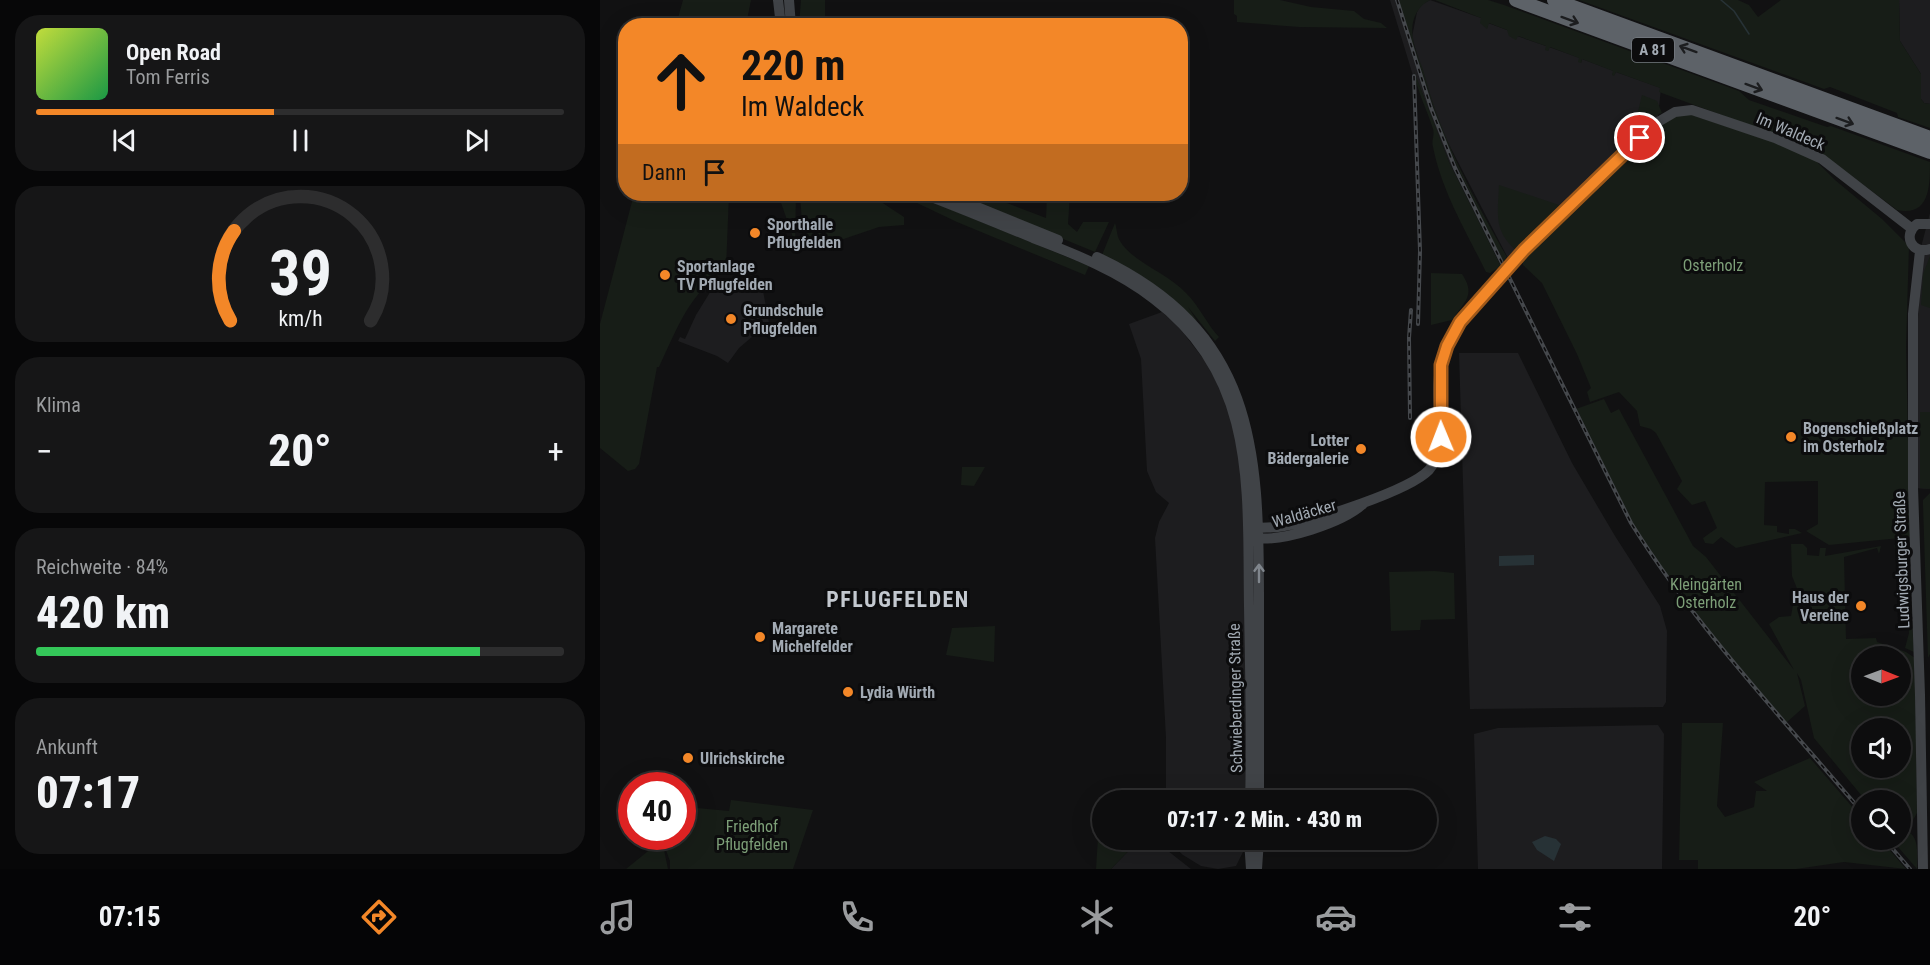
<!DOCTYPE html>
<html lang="de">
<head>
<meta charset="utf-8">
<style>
	body { margin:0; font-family:"Roboto Condensed",sans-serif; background:#161617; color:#f1f3f6; height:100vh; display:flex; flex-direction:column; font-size:22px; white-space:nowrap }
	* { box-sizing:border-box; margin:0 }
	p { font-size:20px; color:#9a9c9e }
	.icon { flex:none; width:33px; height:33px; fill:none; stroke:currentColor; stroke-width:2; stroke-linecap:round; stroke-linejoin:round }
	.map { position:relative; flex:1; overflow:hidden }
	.details { display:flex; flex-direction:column; gap:15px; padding:15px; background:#070708; width:600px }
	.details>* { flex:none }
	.guide { position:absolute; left:18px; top:18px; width:570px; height:183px; border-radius:24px; box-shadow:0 6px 24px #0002,0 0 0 2px #2d2d2e; background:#f38728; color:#111; overflow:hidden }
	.needle { width:39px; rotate:91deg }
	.tools { position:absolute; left:1251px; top:646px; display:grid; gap:12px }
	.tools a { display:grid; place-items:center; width:60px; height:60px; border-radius:50%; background:#0d0d0e; box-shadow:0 6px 24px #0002,0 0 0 2px #2d2d2e; font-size:30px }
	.speed { position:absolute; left:18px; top:772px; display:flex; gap:12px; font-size:30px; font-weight:700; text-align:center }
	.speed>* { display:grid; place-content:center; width:78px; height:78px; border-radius:50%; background:#0d0d0e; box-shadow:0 6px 24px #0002,0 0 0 2px #2d2d2e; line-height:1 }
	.speed .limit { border:9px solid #d22; background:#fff; color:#111 }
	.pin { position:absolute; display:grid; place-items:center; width:51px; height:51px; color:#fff; margin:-26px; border:3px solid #fff; border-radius:50%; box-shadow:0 2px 6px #0007 }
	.me { position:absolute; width:66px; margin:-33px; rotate:359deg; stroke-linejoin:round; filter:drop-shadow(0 0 4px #0008) }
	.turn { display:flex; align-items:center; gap:21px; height:126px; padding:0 24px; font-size:27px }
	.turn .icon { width:78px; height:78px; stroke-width:2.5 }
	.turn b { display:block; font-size:42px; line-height:51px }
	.then { display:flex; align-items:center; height:57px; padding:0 24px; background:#0003; gap:12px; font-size:22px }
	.big { font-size:45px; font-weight:800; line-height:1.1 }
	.details .widget { flex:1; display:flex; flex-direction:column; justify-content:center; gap:9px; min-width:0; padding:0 21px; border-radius:24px; background:#161617 }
	.details .dial { align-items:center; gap:0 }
	.dial svg { height:156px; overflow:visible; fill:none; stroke:#2d2d2e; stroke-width:7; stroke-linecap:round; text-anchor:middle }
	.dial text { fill:#f1f3f6; stroke:none }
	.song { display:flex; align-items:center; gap:18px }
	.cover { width:72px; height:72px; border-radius:9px; background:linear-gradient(135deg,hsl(70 70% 55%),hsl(140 70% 35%)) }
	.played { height:6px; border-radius:3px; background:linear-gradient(90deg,#f38728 45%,#2d2d2e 45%) }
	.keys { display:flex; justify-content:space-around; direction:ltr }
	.heat { display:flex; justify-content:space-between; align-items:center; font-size:33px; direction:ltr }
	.charge { height:9px; border-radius:4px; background:linear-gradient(90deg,#34c759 84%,#2d2d2e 0) }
	.trip { position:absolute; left:492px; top:790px; width:345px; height:60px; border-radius:30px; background:#0d0d0e; box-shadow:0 6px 24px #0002,0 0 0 2px #2d2d2e; font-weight:800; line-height:60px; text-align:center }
	.tabs { display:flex; height:96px; justify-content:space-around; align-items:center; background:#050506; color:#9a9c9e }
	.tabs .icon { width:42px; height:42px }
	.tabs .on { color:#f38728 }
	.tabs b { font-size:27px; color:#f1f3f6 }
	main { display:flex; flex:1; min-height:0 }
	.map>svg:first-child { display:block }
</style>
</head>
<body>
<main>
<section class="details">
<div class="widget">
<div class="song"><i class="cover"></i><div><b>Open Road</b><p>Tom Ferris</p></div></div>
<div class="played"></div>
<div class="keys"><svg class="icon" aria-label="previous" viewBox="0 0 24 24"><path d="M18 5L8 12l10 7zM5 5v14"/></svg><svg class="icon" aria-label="pause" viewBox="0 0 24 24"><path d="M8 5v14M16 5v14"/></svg><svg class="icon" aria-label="next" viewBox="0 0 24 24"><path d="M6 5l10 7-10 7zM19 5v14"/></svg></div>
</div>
<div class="widget dial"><svg viewBox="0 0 100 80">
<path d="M14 69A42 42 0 1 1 86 69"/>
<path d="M14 69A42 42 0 0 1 16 23" stroke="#f38728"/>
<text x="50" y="56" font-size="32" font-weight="700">39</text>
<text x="50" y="72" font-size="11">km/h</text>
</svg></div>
<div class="widget"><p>Klima</p>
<div class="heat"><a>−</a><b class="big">20°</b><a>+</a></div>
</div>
<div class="widget"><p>Reichweite · 84%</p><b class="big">420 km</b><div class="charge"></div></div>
<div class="widget"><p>Ankunft</p><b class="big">07:17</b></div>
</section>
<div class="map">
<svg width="1330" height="869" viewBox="0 0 1330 869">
	<rect width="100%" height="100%" fill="#111112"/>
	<path fill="#1d1d1f" d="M790,0H798L844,139L904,264L901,266L849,162L815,75L814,79Z
		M830,0L881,18L887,28L888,23L907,30L916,39L917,36L946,46L948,51L949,47L980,58L981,63L982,59L1014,71L1012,75H1014L1016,72L1061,88L1058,117L911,264L844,135L828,92L812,37L817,12L821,5Z
		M1299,0H1330V104L1324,103L1321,99V74L1300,41Z
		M1330,213V489L1313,488L1320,251Z
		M135,277L161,280L169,323L168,328L153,336L139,348L128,363L117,356L78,341L80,337L85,339L96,315L117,281Z
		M562,312L578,326L609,366L627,397L642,464L648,723L645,801H566V738L555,538L559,522L569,503L556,492L547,471L541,359L529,324Z
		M859,353H918L972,463L1015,536L1060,606L1067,631L1066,702L1063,707L870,709Z
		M1058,725L1064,734L1062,869H878L874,734L898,728Z
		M539,840H554L591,869H511Z
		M567,840H644V850L636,866L618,869L601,866L583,855Z"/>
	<path fill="#171d17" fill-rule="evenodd" d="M83,0H151L146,25H76Z
		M201,0H225V25H199Z
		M634,0H680L711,7L754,11L764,19L781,23L787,28L699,27L637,22V16L634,14Z
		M798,0H830C816,7 810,22 813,38C814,50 821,62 824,73C841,138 874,199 907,257L903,262L844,139Z
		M835,0H888L904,5L1139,91L1149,100L1227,127L1231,126L1330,162C1330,186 1330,217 1297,210L1217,150L1059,92L1060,88L1016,72L1014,76L1012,75L1013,71L982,59L981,63L978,62L979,58L950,47L948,51L945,50L946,46L918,36L916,40L909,36L907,30L889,23L887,29L880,23L881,18Z
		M979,0H1138L1149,5L1158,17L1181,0H1299L1300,41L1321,74V99L1324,103L1330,104V128L1298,117L1297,113L1230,87L1224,89Z
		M814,71L849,162L901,266L890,273L886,272C866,231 842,192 833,147C831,141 835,135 833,129C827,109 817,92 814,71Z
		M1042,95L1057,101L1062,113L1051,118L1045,128L1035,124Z
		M1084,112L1209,154L1235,180L1282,219L1309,246L1306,346L1310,537L1229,545L1206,531L1218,524V481L1165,482L1164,525L1177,526V532L1189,534V529H1195L1202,533L1136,548L1121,537L1113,544L1105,543L1103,538L1117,528L1105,501L1092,505L1077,489L1082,481L1056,433L1051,429L1040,426L1037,411L1019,392L990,402L987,392L991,388L977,354L942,283L923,265L922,254L991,195L1069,118Z
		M899,185L962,206L916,250C893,230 898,213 899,185Z
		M34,194H129L126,269C88,295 78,327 59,367H57L39,464L35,469L28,471L0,448V324Z
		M178,194H196L195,243Z
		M200,194H269L304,217V225L279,227L223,246L211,247L202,223Z
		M298,194H313L489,266L485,275L357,222Z
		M354,194H383L446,218L447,194H470L468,224L477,232L483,222H509L495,252Z
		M515,223C517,229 517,237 520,241C531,261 569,274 586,293C600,307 606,323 619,337L615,341L588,307L597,321L593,320C569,290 536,272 502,255Z
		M1330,256V308L1321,305L1323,274Z
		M831,273L862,274C876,295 865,301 852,320L831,325Z
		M1004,399L1011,413L1019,409L1093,546L1106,557L1194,670L1169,624L1179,617L1191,616L1193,605L1202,601L1192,576L1191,544H1203L1207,548V555L1219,556L1220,548H1226L1225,556L1281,546L1279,554L1277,548L1244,557L1246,639L1276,638L1277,642L1306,652L1315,658L1317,813L1313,820L1301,823V829C1321,833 1317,853 1317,869L1292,840H1300V801H1266L1214,738L1201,680L1197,673L1205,706L1186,723C1140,668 1091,614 1051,555C1020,509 997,459 973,410ZM1262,657H1300V696H1262ZM1262,729H1300V768H1262Z
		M1320,412H1330V489L1320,488Z
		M362,467H385L374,486L361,485Z
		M1330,493V654L1328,658L1323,505V500Z
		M1294,545L1304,548L1308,559L1314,652L1305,648L1309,633L1302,556H1297Z
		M835,571L854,573L855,619L821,620L820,630L791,631L789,572Z
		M395,626L394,662L346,655L352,628Z
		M1082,723H1123L1117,806L1125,817L1154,807L1156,791H1167L1154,782L1210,758L1261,817L1262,840H1281L1306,869L1244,862L1196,869H1098V860H1079Z
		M131,800L213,810L193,869H70V861L61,837H82L83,825H90L92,813L97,808L129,811Z
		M500,805L502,806V840H539L511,869H496Z
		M58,843L63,845L68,869H26Z"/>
	<path fill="#273236" d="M934,555V565L899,566V556Z
		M945,836L956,839L961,844L954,861L937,850L932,842Z"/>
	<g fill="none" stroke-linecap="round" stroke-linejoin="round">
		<path stroke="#273236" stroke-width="1.5" d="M1121,0L1134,11L1149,34"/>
		<path stroke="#404347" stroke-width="10" d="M178,0L181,26
			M189,0L191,26
			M324,194C360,208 397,223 433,238C475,254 518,271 554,299C658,377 647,491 649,606C650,671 652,736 650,801
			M345,194L458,240
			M1330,224H1317C1302,235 1312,255 1330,249
			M1320,251L1313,314V488L1320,695L1323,869
			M497,257C655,331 659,446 659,601C659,667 659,734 659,801
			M648,528C660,528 672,528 684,526C714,521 809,491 829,470C835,463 838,455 840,446C841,417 834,383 843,355C851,329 870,311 887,292C939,230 999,177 1058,122L1075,112L1092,110L1175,138L1222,159L1311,228
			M654,538C683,542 742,523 763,504
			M649,840L651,869
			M657,869L659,840"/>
		<path stroke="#5d6268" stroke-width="14" d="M916,0L1330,152
			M954,0L1330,138"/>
		<defs>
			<path id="rail" d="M797,0L831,108L855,168L1031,523C1096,627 1182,718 1262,812
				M814,76L820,251L818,324
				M810,418L809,338L811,310
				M1285,840L1310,869"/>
		</defs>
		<use href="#rail" stroke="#45484c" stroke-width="4"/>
		<use href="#rail" stroke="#0c0c0d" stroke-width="1.5" stroke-dasharray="4.5" stroke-linecap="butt"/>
	</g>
	<defs><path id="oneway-shaft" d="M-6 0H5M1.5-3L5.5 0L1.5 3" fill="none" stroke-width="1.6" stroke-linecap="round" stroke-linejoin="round" transform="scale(1.5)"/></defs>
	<g stroke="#1c1d1f">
		<use href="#oneway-shaft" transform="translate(970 20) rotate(20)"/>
		<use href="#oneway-shaft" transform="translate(1088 49) rotate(-160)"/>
		<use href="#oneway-shaft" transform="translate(1154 87) rotate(20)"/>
		<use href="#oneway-shaft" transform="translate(1245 121) rotate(20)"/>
	</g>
	<use stroke="#80868d" href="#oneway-shaft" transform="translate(659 573) rotate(-90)"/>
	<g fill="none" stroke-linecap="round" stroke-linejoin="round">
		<defs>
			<path id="route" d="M841,437V365L847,346L860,322L924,250L1040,138"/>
		</defs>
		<use href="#route" stroke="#9e581a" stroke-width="15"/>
		<use href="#route" stroke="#f38728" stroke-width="10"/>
	</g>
	<g fill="#f38728" stroke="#0c0c0d" stroke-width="2">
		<circle cx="155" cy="233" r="6"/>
		<circle cx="65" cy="275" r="6"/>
		<circle cx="131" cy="319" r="6"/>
		<circle cx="1191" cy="437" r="6"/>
		<circle cx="761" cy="449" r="6"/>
		<circle cx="1261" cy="606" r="6"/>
		<circle cx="160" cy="637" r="6"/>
		<circle cx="248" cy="692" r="6"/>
		<circle cx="88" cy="758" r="6"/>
	</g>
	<g text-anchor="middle" stroke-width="6" stroke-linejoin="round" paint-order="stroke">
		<rect fill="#0c0c0d" stroke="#757b81" stroke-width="1.5" x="1032" y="38" width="42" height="24" rx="4.5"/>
		<g font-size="15" font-weight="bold" fill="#a2aab3">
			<text x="1053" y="55">A 81</text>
		</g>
		<g font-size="16" fill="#a2aab3" stroke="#0c0c0d">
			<text transform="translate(1191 131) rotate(23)" y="6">Im Waldeck</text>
			<text transform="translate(704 513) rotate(-16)" y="6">Waldäcker</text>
			<text transform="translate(1301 560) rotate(-92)" y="6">Ludwigsburger Straße</text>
			<text transform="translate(635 698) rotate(-91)" y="6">Schwieberdinger Straße</text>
		</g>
		<g font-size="16" font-weight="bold" fill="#a2aab3" stroke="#0c0c0d" text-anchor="start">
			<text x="167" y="230">Sporthalle<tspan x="167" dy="18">Pflugfelden</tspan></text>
			<text x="77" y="272">Sportanlage<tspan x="77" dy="18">TV Pflugfelden</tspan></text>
			<text x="143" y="316">Grundschule<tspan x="143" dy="18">Pflugfelden</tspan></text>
			<text x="1203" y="434">Bogenschießplatz<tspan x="1203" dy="18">im Osterholz</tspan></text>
			<text x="749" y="446" text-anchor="end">Lotter<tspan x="749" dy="18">Bädergalerie</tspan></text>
			<text x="1249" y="603" text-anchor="end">Haus der<tspan x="1249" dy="18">Vereine</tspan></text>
			<text x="172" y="634">Margarete<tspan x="172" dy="18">Michelfelder</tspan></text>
			<text x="260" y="698">Lydia Würth</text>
			<text x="100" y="764">Ulrichskirche</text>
		</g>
		<g font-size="16" fill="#7d9f78" stroke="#0c0c0d">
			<text x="1113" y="271">Osterholz</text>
			<text x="1106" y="590">Kleingärten<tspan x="1106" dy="18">Osterholz</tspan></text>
			<text x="152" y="832">Friedhof<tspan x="152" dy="18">Pflugfelden</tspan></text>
		</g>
		<g font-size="22" font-weight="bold" letter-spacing="1.5" fill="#c3c8cf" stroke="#0c0c0d">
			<text x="298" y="607">PFLUGFELDEN</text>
		</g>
	</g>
</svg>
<div class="tools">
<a><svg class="needle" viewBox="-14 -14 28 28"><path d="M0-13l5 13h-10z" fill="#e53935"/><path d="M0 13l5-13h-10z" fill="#9a9c9e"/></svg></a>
<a><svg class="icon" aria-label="sound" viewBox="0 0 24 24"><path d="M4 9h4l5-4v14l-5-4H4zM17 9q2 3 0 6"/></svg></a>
<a><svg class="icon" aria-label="search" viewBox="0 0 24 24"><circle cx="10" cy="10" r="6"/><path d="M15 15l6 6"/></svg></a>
</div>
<div class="speed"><div class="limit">40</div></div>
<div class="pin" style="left:1040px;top:138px;background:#d93025"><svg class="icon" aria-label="arrive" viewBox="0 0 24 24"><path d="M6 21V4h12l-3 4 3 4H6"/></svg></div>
<svg class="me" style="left:841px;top:437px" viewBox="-20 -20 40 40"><circle r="17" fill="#f38728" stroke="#fff" stroke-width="3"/><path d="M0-11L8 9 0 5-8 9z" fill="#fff"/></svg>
<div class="trip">07:17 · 2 Min. · 430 m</div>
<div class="guide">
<div class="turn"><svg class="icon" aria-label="ahead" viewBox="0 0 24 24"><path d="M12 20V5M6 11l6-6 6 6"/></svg><div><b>220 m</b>Im Waldeck</div></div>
<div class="then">Dann<svg class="icon" aria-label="arrive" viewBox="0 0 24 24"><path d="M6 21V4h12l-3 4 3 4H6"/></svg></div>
</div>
</div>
</main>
<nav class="tabs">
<b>07:15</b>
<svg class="icon on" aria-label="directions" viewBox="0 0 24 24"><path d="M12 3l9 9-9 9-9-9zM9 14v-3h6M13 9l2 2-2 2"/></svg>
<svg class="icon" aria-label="music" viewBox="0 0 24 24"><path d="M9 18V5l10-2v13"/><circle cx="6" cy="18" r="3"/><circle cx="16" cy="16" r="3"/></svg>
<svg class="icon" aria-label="phone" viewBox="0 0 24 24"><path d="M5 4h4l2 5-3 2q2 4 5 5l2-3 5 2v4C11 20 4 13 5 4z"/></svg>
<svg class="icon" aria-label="climate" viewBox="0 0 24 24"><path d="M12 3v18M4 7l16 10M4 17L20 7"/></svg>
<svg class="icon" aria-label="car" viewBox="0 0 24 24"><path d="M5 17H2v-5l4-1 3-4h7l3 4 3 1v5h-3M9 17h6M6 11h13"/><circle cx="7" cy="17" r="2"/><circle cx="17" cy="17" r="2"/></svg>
<svg class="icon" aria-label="filters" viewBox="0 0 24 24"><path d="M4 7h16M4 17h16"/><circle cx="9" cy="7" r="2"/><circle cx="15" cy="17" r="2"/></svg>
<b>20°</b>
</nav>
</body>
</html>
